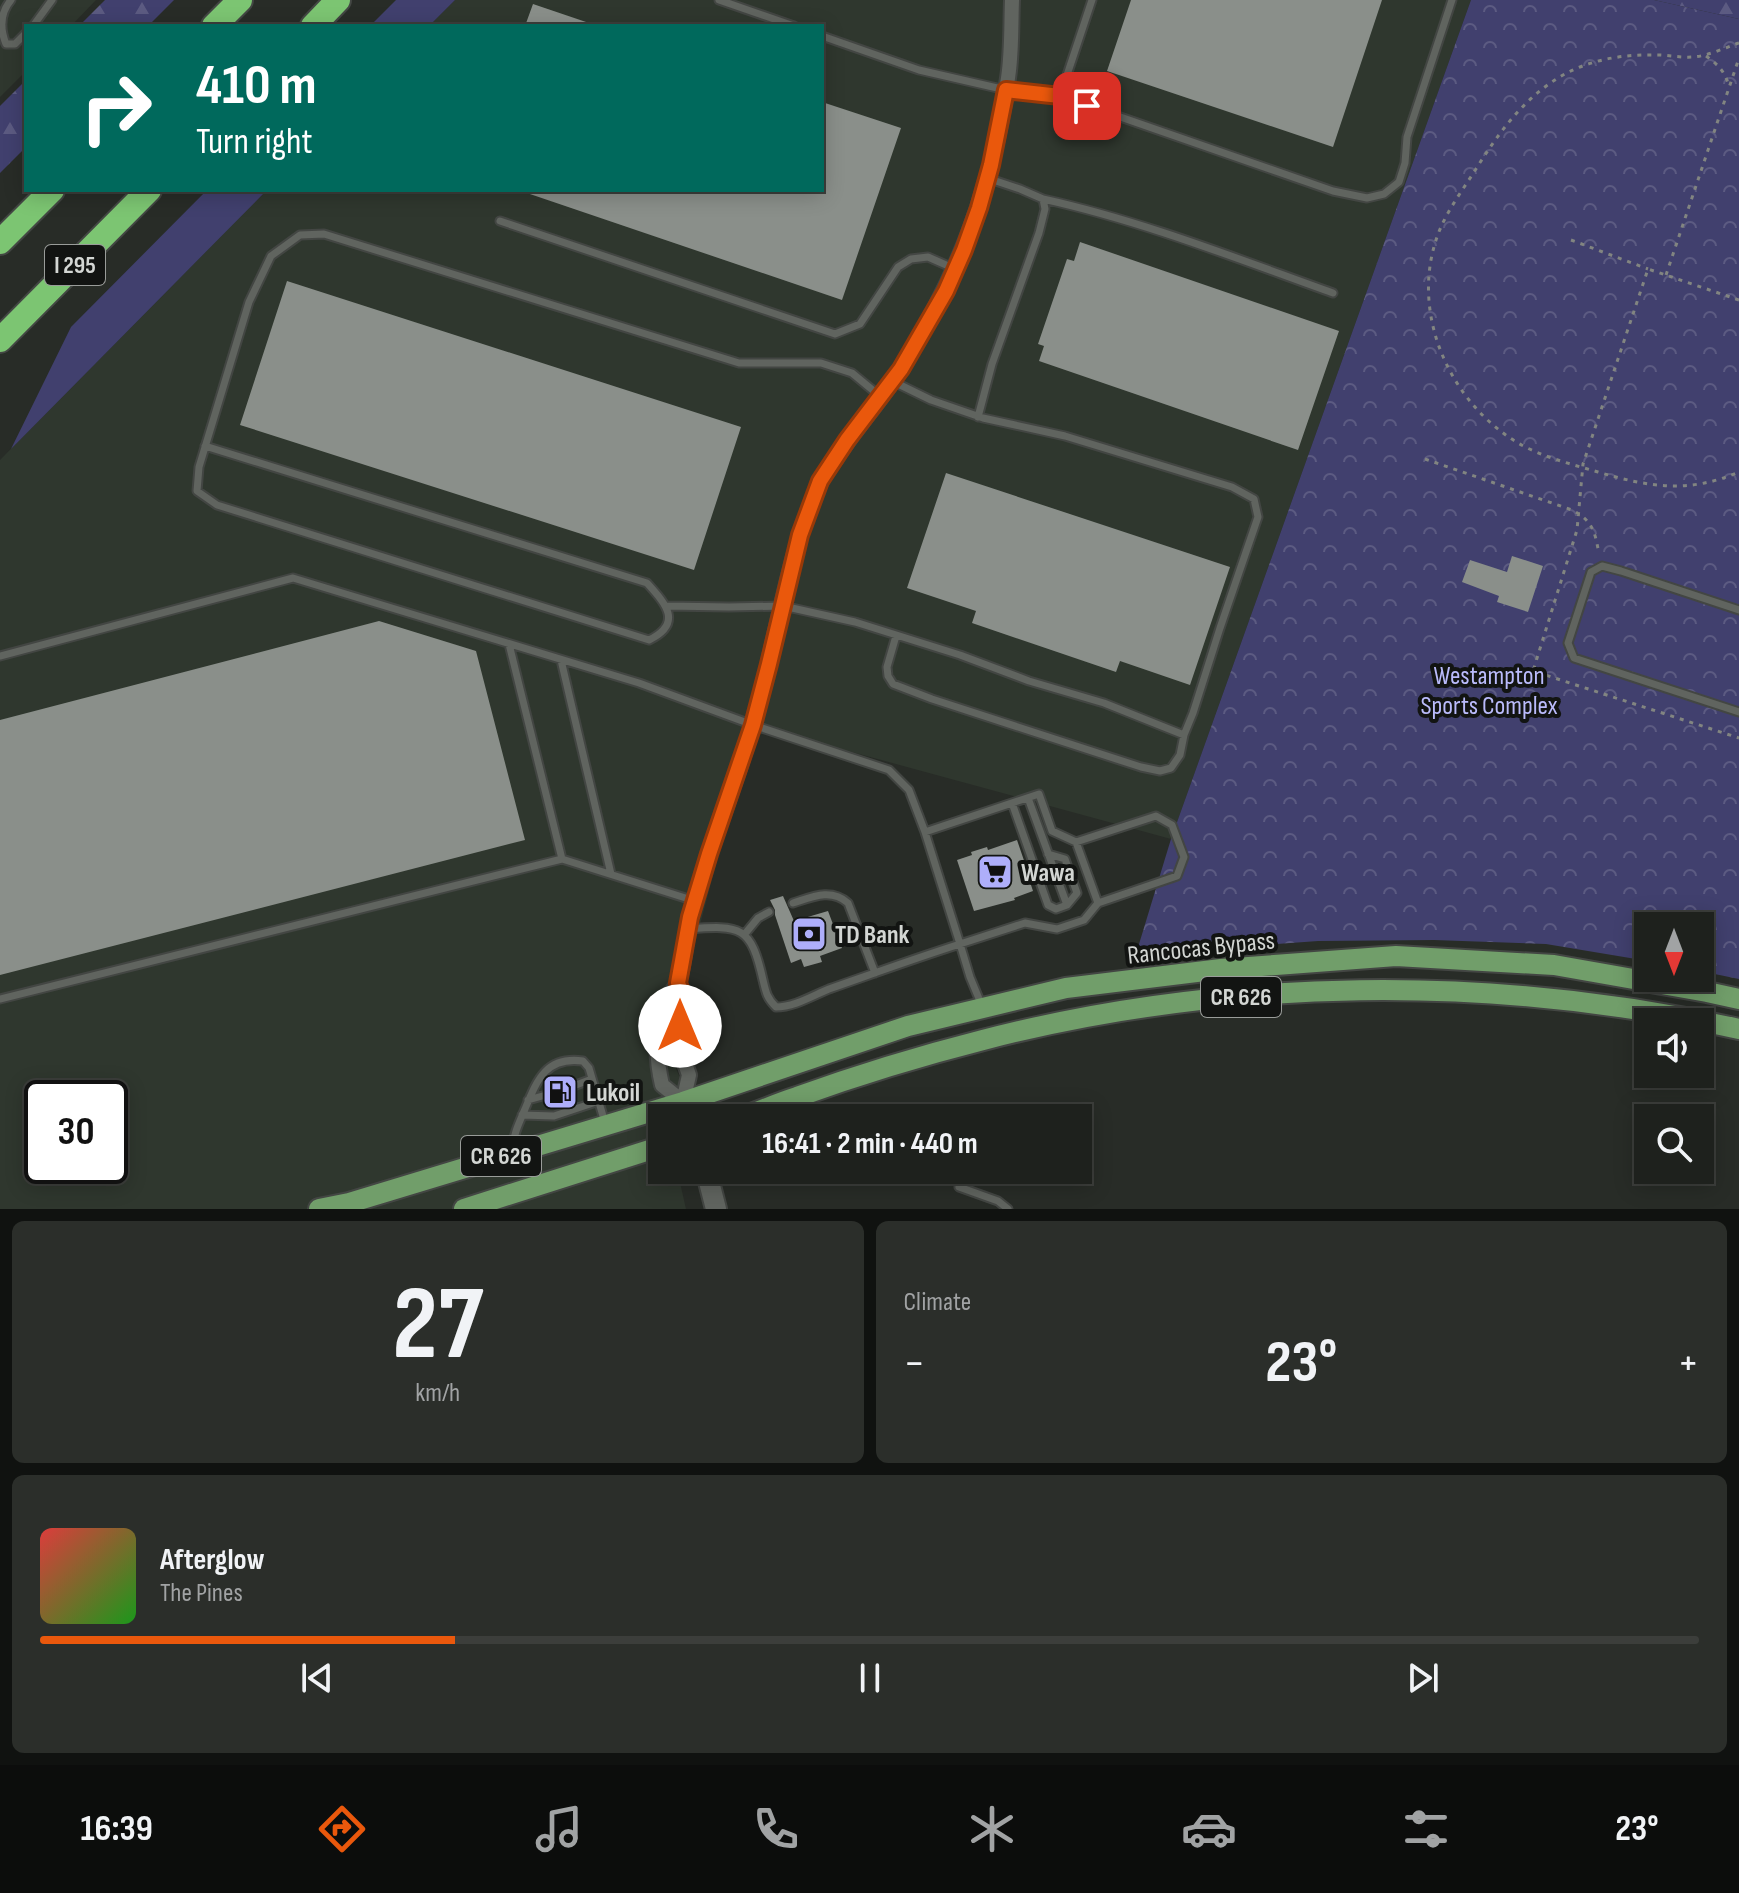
<!DOCTYPE html>
<html lang="en">
<head>
<meta charset="utf-8">
<style>
	body { margin:0; font-family:"Sofia Sans Condensed",sans-serif; background:#2b2e2a; color:#f1f3f6; height:100vh; display:flex; flex-direction:column; font-size:30px; white-space:nowrap }
	* { box-sizing:border-box; margin:0 }
	p { font-size:26px; color:#a1a3a4 }
	.icon { flex:none; width:44px; height:44px; fill:none; stroke:currentColor; stroke-width:2; stroke-linecap:round; stroke-linejoin:round }
	.map { position:relative; height:1209px; overflow:hidden }
	.sheet { display:flex; flex-direction:column; gap:12px; padding:12px; background:#101210; flex:1 }
	.sheet>* { flex:none }
	.guide { position:absolute; left:24px; top:24px; width:800px; height:168px; border-radius:0px; box-shadow:0 4px 20px #0003,0 0 0 2px #3c3e3b; background:#00695c; color:#fff; overflow:hidden }
	.needle { width:52px; rotate:180deg }
	.tools { position:absolute; left:1634px; top:912px; display:grid; gap:16px }
	.tools a { display:grid; place-items:center; width:80px; height:80px; border-radius:0px; background:#1e211d; box-shadow:0 4px 20px #0003,0 0 0 2px #3c3e3b; font-size:40px }
	.speed { position:absolute; left:24px; top:1080px; display:flex; gap:16px; font-size:40px; font-weight:700; text-align:center }
	.speed>* { display:grid; place-content:center; width:104px; height:104px; border-radius:50%; background:#1e211d; box-shadow:0 4px 20px #0003,0 0 0 2px #3c3e3b; line-height:1 }
	.speed .limit { border:4px solid #111; border-radius:12px; background:#fff; color:#111 }
	.pin { position:absolute; display:grid; place-items:center; width:68px; height:68px; color:#fff; margin:-34px; border-radius:16px; box-shadow:0 4px 12px #0006 }
	.me { position:absolute; width:88px; margin:-44px; rotate:0deg; stroke-linejoin:round; filter:drop-shadow(0 0 6px #0008) }
	.turn { display:flex; align-items:center; gap:28px; height:168px; padding:0 40px; font-size:36px }
	.turn .icon { width:104px; height:104px; stroke-width:2.5 }
	.turn b { display:block; font-size:56px; line-height:68px }
	.big { font-size:60px; font-weight:700; line-height:1.1 }
	.sheet .tile { flex:1; display:flex; flex-direction:column; justify-content:center; gap:12px; min-width:0; padding:0 28px; border-radius:12px; background:#2b2e2a }
	.sheet .dial { align-items:center; gap:0 }
	.dial b { font-size:104px; line-height:1 }
	.song { display:flex; align-items:center; gap:24px }
	.cover { width:96px; height:96px; border-radius:12px; background:linear-gradient(135deg,hsl(0 70% 55%),hsl(120 70% 35%)) }
	.played { height:8px; border-radius:4px; background:linear-gradient(90deg,#ea580c 25%,#3c3e3b 25%) }
	.keys { display:flex; justify-content:space-around; direction:ltr }
	.heat { display:flex; justify-content:space-between; align-items:center; font-size:44px; direction:ltr }
	.sheet .tiles { flex:1; display:grid; gap:12px; grid-template-columns:1fr 1fr }
	.tile:last-child { grid-column:span 2 }
	.trip { position:absolute; left:648px; top:1104px; width:444px; height:80px; border-radius:0px; background:#1e211d; box-shadow:0 4px 20px #0003,0 0 0 2px #3c3e3b; font-weight:700; line-height:80px; text-align:center }
	.tab-bar { display:flex; height:128px; justify-content:space-around; align-items:center; background:#0c0d0c; color:#a1a3a4 }
	.tab-bar .icon { width:56px; height:56px }
	.tab-bar .selected { color:#ea580c }
	.tab-bar b { font-size:36px; color:#f1f3f6 }
	.map>svg:first-child { display:block }
</style>
</head>
<body>
<div class="map">
<svg width="1739" height="1209" viewBox="0 0 1739 1209">
	<defs>
		<pattern id="forest-firs" width="22" height="20" patternUnits="userSpaceOnUse" patternTransform="scale(2)"><rect width="22" height="20" fill="#41406e"/><path d="M5 1l3.5 6h-7zM16 11l3.5 6h-7z" fill="#5c5b82"/></pattern>
		<pattern id="park-crowns" width="20" height="18" patternUnits="userSpaceOnUse" patternTransform="scale(2)"><rect width="20" height="18" fill="#41406e"/><path d="M2 6a3 3 0 1 1 6 0M12 15a3 3 0 1 1 6 0" fill="none" stroke="#5c5b82"/></pattern>
	</defs>
	<rect width="100%" height="100%" fill="#282c27"/>
	<path fill="#2f372e" fill-rule="evenodd" d="M0,0H96L71,26H26V71L0,97Z
		M455,0H1471L1171,839L753,725L671,1034L675,1066L689,1099L687,1118H662V1170H680L679,1178L686,1209H0V460L267,190H822V26H429ZM42,1098H110V1166H42Z"/>
	<path fill="#41406e" d="M396,0H455L429,26H370Z
		M207,190H267L11,449L71,327Z"/>
	<path fill="url(#forest-firs)" d="M105,0H174L148,26H79Z
		M1654,0H1739V19Z
		M26,80V147L0,173V106Z"/>
	<path fill="url(#park-crowns)" d="M1471,0H1654L1739,19V979L1700,971V926H1648V961L1546,944L1434,940L1318,941L1136,954L1171,839Z"/>
	<path fill="#8a8f8a" d="M1131,0H1382L1333,147L1107,71Z
		M533,4L592,24V26H525Z
		M822,102L901,128L842,300L524,192L525,190H822Z
		M1080,242L1339,331L1298,450L1039,361L1044,346L1038,344L1067,259L1074,261Z
		M287,281L741,427L694,570L240,425Z
		M946,473L1230,567L1190,685L1120,661L1116,672L972,623L976,611L907,588Z
		M1512,556L1543,566L1528,612L1497,602L1499,596L1462,582L1470,560L1507,572Z
		M379,621L476,651L525,840L0,975V720Z
		M1017,840L1032,884L1031,885L1033,891L1014,898L1015,900L974,911L957,860L972,855L971,852L987,847L988,850Z
		M783,896L794,921L828,911L842,948L820,956L822,962L804,967L801,959L791,963L775,915V910L770,900Z"/>
	<g fill="none" stroke-linecap="round" stroke-linejoin="round">
		<defs>
			<path id="service" d="M11,0C0,13 0,29 6,44H15L26,33
				M719,0L794,26
				M33,26L52,0
				M822,36L919,70L1006,90L1060,96L1333,191L1367,198L1384,194L1399,182L1405,163L1407,137L1452,0
				M1060,96L1092,0
				M1043,199C1143,221 1238,259 1333,293
				M500,221L835,334L860,324L898,267L911,259L928,257L953,268
				M978,417L992,364L1039,233L1045,209L1043,199L1020,189L987,178
				M205,446L647,583C665,603 684,623 649,640L217,505L197,491L199,467L249,302L271,256L300,235L324,234L739,363H821L852,373L881,397
				M667,606L729,607L783,606L855,622L960,655L1029,681L1104,703L1184,735L1193,713L1220,628L1258,517L1254,499L1232,487L1065,436L983,418L931,400L892,381
				M1739,610L1621,571L1602,566L1591,572L1568,643L1574,658L1739,712
				M896,636L887,667L888,676L893,684L932,699L1141,767L1160,771L1171,768L1180,755L1184,735
				M0,656L293,578L639,683L753,725L889,770L909,790L925,832L1039,794L1052,831L1076,842L1098,903L1084,920L1057,929L1025,923L960,944L925,832
				M561,660L611,874
				M1028,798L1067,905
				M1012,803L1048,905L1056,909L1067,905L1077,893L1065,859L1048,854
				M1076,842L1156,816L1172,825L1184,857L1177,876L1098,903
				M562,859L695,901
				M793,903C812,897 831,888 848,903L875,973
				M689,929C741,925 751,926 763,980C766,993 767,998 776,1007C794,1007 812,996 829,989C872,974 916,958 960,944L970,977L982,1006
				M744,935L758,918L769,912
				M0,999L562,859L509,644
				M568,1088L592,1079
				M528,1100L546,1095
				M522,1115L554,1116L599,1101
				M512,1151C513,1135 519,1123 525,1109C537,1080 546,1056 583,1061L589,1068L605,1123
				M959,1187L998,1201L1008,1209"/>
			<path id="minor" d="M678,983L684,999L681,1013V1052L689,1075L683,1102L662,1085C655,1055 655,1025 669,997C671,991 677,987 678,982C685,961 685,937 690,916C708,850 735,787 754,721C776,645 787,555 820,483C824,474 830,466 836,458C857,426 883,398 903,365C959,274 993,185 1008,78C1012,53 1011,26 1012,0"/>
			<path id="secondary" d="M683,1102L689,1118
				M706,1170L716,1209"/>
			<path id="primary" d="M741,1118C760,1111 778,1103 797,1097C858,1075 920,1056 983,1040C1225,977 1494,974 1739,1029
				M319,1209L349,1203L683,1102L908,1026L1066,988L1221,969L1396,956L1554,965L1707,992L1739,999
				M464,1209L662,1146"/>
			<path id="motorway" d="M214,26L240,0
				M313,26L338,0
				M0,242L52,190
				M0,340L149,190"/>
		</defs>
		<use href="#service" stroke="#434643" stroke-width="11"/>
		<use href="#minor" stroke="#434643" stroke-width="18"/>
		<use href="#secondary" stroke="#434643" stroke-width="24"/>
		<use href="#primary" stroke="#434643" stroke-width="24"/>
		<use href="#motorway" stroke="#434643" stroke-width="28"/>
		<path stroke="#828581" stroke-width="3" stroke-dasharray="4 6" stroke-linecap="butt" d="M1739,43C1724,48 1708,56 1693,57C1681,58 1669,55 1657,55C1625,54 1592,59 1563,75C1523,98 1498,134 1474,172C1460,194 1444,215 1436,240C1411,317 1451,403 1518,443C1542,457 1571,464 1598,472C1649,487 1688,494 1739,472
			M1706,56C1718,64 1726,73 1729,87
			M1571,240L1648,269
			M1666,275L1739,58
			M1739,300L1648,269L1583,464L1577,530L1533,671L1739,738
			M1425,459L1572,510C1593,521 1595,532 1599,554"/>
		<use href="#service" stroke="#60645f" stroke-width="7"/>
		<use href="#minor" stroke="#60645f" stroke-width="14"/>
		<use href="#secondary" stroke="#60645f" stroke-width="20"/>
		<use href="#primary" stroke="#719e6a" stroke-width="20"/>
		<use href="#motorway" stroke="#7cc572" stroke-width="24"/>
	</g>
	<g fill="none" stroke-linecap="round" stroke-linejoin="round">
		<defs>
			<path id="route" d="M680,1026L681,1013L684,999L678,983L690,917L709,854L753,725L769,664L800,535L820,481L847,440L901,369L946,291L964,250L979,208L991,165L1006,90L1060,96L1087,106"/>
		</defs>
		<use href="#route" stroke="#983908" stroke-width="20"/>
		<use href="#route" stroke="#ea580c" stroke-width="14"/>
	</g>
	<defs>
		<symbol id="supermarket-square" viewBox="-11 -11 22 22"><rect x="-9" y="-9" width="18" height="18" rx="4" fill="#aeaefa" stroke="#121412"/><path d="M-6-5.5h2.5l.6 2H6L4.5 2H-2.5L-4.4-4H-6ZM-1.5 3.2a1.3 1.3 0 1 0 .1 0ZM3 3.2a1.3 1.3 0 1 0 .1 0Z" fill="#111"/></symbol>
		<symbol id="bank-square" viewBox="-11 -11 22 22"><rect x="-9" y="-9" width="18" height="18" rx="4" fill="#aeaefa" stroke="#121412"/><path d="M-6-4H6V4H-6ZM0-2.3a2.3 2.3 0 1 0 0 4.6a2.3 2.3 0 1 0 0-4.6Z" fill="#111"/></symbol>
		<symbol id="fuel-square" viewBox="-11 -11 22 22"><rect x="-9" y="-9" width="18" height="18" rx="4" fill="#aeaefa" stroke="#121412"/><path d="M-5.5-6h7V0h2V4h1.3V-2.5L3-4.5l.8-.8L6-3V5H2.5V1h-1V6h-7ZM-4.2-4.7v3.2H.2V-4.7Z" fill="#111"/></symbol>
	</defs>
	<g fill-rule="evenodd">
		<use href="#supermarket-square" x="975" y="852" width="40" height="40"/>
		<use href="#bank-square" x="789" y="914" width="40" height="40"/>
		<use href="#fuel-square" x="540" y="1072" width="40" height="40"/>
	</g>
	<g text-anchor="middle" stroke-width="8" stroke-linejoin="round" paint-order="stroke">
		<g fill="#121412" stroke="#999c99" stroke-width="2">
			<rect x="45" y="245" width="60" height="40" rx="6"/>
			<rect x="1201" y="977" width="80" height="40" rx="6"/>
			<rect x="461" y="1136" width="80" height="40" rx="6"/>
		</g>
		<g font-size="24" font-weight="bold" fill="#d3d6d3">
			<text x="75" y="273">I 295</text>
			<text x="1241" y="1005">CR 626</text>
			<text x="501" y="1164">CR 626</text>
		</g>
		<g font-size="26" fill="#babbfb" stroke="#121412">
			<text x="1489" y="684">Westampton<tspan x="1489" dy="30">Sports Complex</tspan></text>
		</g>
		<g font-size="26" font-weight="bold" fill="#d3d6d3" stroke="#121412" text-anchor="start">
			<text x="1021" y="881">Wawa</text>
			<text x="835" y="943">TD Bank</text>
			<text x="586" y="1101">Lukoil</text>
		</g>
		<g font-size="26" fill="#d3d6d3" stroke="#121412">
			<text transform="translate(1201 947) rotate(-6)" y="9">Rancocas Bypass</text>
		</g>
	</g>
</svg>
<div class="tools">
<a><svg class="needle" viewBox="-14 -14 28 28"><path d="M0-13l5 13h-10z" fill="#e53935"/><path d="M0 13l5-13h-10z" fill="#a1a3a4"/></svg></a>
<a><svg class="icon" aria-label="sound" viewBox="0 0 24 24"><path d="M4 9h4l5-4v14l-5-4H4zM17 9q2 3 0 6"/></svg></a>
<a><svg class="icon" aria-label="search" viewBox="0 0 24 24"><circle cx="10" cy="10" r="6"/><path d="M15 15l6 6"/></svg></a>
</div>
<div class="speed"><div class="limit">30</div></div>
<div class="pin" style="left:1087px;top:106px;background:#d93025"><svg class="icon" aria-label="arrive" viewBox="0 0 24 24"><path d="M6 21V4h12l-3 4 3 4H6"/></svg></div>
<svg class="me" style="left:680px;top:1026px" viewBox="-20 -20 40 40"><circle r="19" fill="#fff"/><path d="M0-13L10 11 0 6-10 11z" fill="#ea580c"/></svg>
<div class="trip">16:41 · 2 min · 440 m</div>
<div class="guide">
<div class="turn"><svg class="icon" aria-label="right" viewBox="0 0 24 24"><path d="M7 20v-9h11M14 6l5 5-5 5"/></svg><div><b>410 m</b>Turn right</div></div>
</div>
</div>
<section class="sheet">
<div class="tiles">
<div class="tile dial"><b>27</b><p>km/h</p></div>
<div class="tile"><p>Climate</p>
<div class="heat"><a>−</a><b class="big">23°</b><a>+</a></div>
</div>
<div class="tile">
<div class="song"><i class="cover"></i><div><b>Afterglow</b><p>The Pines</p></div></div>
<div class="played"></div>
<div class="keys"><svg class="icon" aria-label="previous" viewBox="0 0 24 24"><path d="M18 5L8 12l10 7zM5 5v14"/></svg><svg class="icon" aria-label="pause" viewBox="0 0 24 24"><path d="M8 5v14M16 5v14"/></svg><svg class="icon" aria-label="next" viewBox="0 0 24 24"><path d="M6 5l10 7-10 7zM19 5v14"/></svg></div>
</div>
</div>
</section>
<nav class="tab-bar">
<b>16:39</b>
<svg class="icon selected" aria-label="directions" viewBox="0 0 24 24"><path d="M12 3l9 9-9 9-9-9zM9 14v-3h6M13 9l2 2-2 2"/></svg>
<svg class="icon" aria-label="music" viewBox="0 0 24 24"><path d="M9 18V5l10-2v13"/><circle cx="6" cy="18" r="3"/><circle cx="16" cy="16" r="3"/></svg>
<svg class="icon" aria-label="phone" viewBox="0 0 24 24"><path d="M5 4h4l2 5-3 2q2 4 5 5l2-3 5 2v4C11 20 4 13 5 4z"/></svg>
<svg class="icon" aria-label="climate" viewBox="0 0 24 24"><path d="M12 3v18M4 7l16 10M4 17L20 7"/></svg>
<svg class="icon" aria-label="car" viewBox="0 0 24 24"><path d="M5 17H2v-5l4-1 3-4h7l3 4 3 1v5h-3M9 17h6M6 11h13"/><circle cx="7" cy="17" r="2"/><circle cx="17" cy="17" r="2"/></svg>
<svg class="icon" aria-label="filters" viewBox="0 0 24 24"><path d="M4 7h16M4 17h16"/><circle cx="9" cy="7" r="2"/><circle cx="15" cy="17" r="2"/></svg>
<b>23°</b>
</nav>
</body>
</html>
